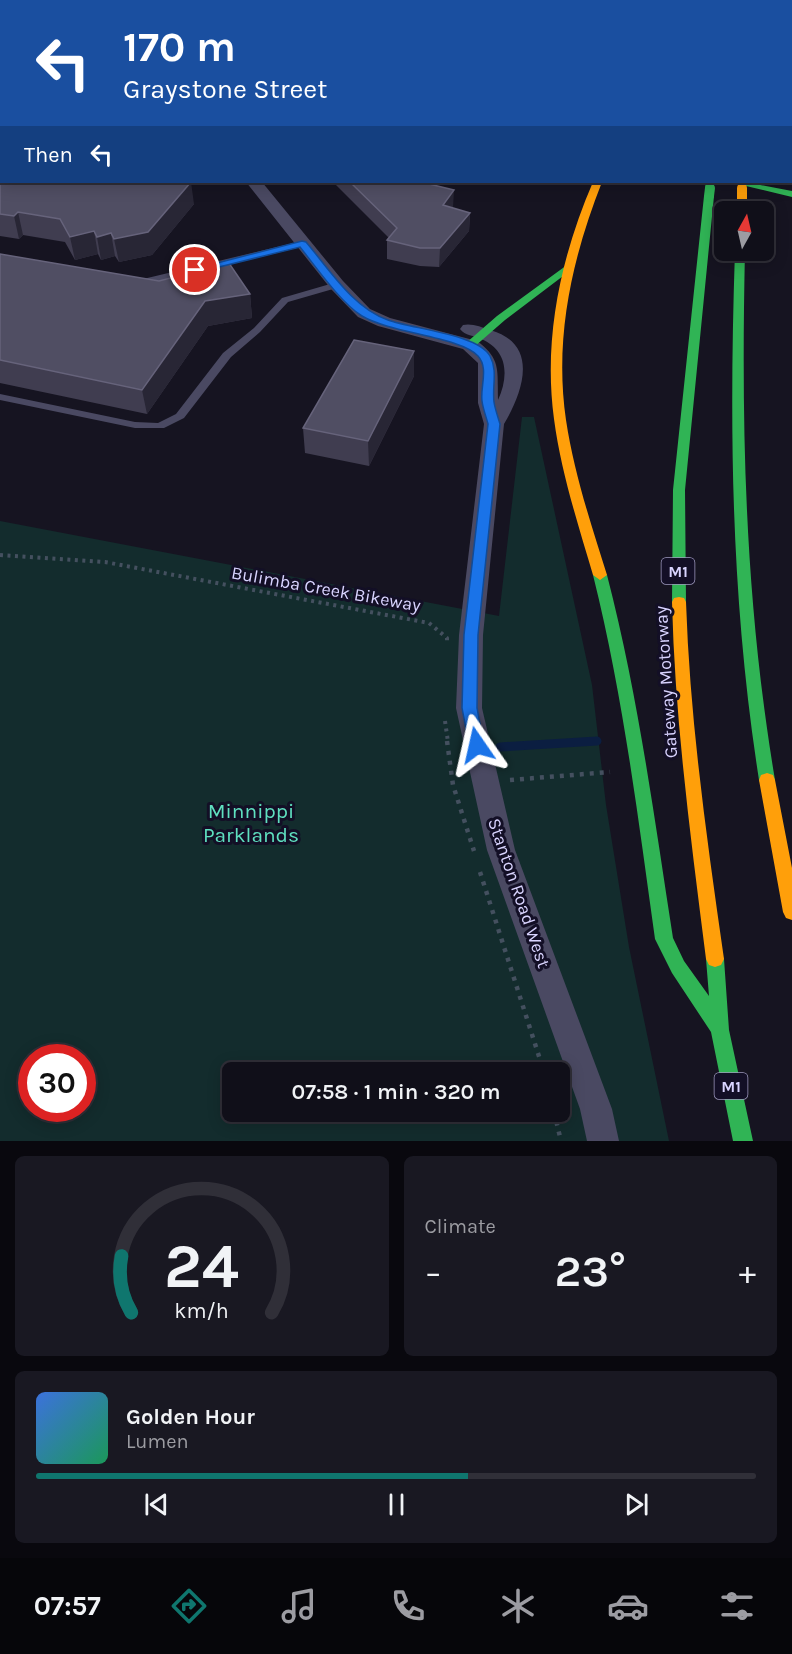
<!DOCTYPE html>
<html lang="en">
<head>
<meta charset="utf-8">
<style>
	body { margin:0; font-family:Karla,sans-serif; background:#191822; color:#f1f3f6; height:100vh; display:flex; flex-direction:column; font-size:22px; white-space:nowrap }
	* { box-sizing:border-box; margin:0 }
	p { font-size:20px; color:#9c9ca2 }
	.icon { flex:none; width:33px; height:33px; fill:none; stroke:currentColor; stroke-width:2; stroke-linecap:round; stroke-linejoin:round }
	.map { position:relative; height:1141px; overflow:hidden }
	.side { display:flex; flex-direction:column; gap:15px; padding:15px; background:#09080e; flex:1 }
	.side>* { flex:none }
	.guide { position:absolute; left:0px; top:0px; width:792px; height:183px; box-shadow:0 3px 15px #0003,0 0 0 2px #302f38; background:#1a4fa0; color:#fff; overflow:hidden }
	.needle { width:39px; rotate:8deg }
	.controls { position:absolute; left:714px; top:201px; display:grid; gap:12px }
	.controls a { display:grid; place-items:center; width:60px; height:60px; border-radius:9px; background:#100f19; box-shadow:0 3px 15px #0003,0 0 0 2px #302f38; font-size:30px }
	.speed { position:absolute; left:18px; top:1044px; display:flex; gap:12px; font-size:30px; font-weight:700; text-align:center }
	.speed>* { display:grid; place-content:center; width:78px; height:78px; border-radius:50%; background:#100f19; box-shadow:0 3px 15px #0003,0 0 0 2px #302f38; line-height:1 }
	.speed .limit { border:9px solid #d22; background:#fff; color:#111 }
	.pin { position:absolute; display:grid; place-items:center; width:51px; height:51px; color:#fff; margin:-26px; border:3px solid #fff; border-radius:50%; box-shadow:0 2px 6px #0007 }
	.me { position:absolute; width:66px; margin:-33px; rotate:349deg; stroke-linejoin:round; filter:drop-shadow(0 0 4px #0008) }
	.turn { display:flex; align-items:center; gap:21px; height:126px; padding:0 24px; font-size:27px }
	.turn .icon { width:78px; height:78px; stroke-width:2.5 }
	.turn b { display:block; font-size:42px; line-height:51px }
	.then { display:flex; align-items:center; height:57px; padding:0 24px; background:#0003; gap:12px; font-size:22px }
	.big { font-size:45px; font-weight:600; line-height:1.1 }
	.side .widget { flex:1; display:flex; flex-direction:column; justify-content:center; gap:9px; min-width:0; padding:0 21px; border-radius:9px; background:#191822 }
	.side .dial { align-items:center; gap:0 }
	.dial svg { height:156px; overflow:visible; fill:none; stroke:#302f38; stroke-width:7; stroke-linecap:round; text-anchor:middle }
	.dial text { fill:#f1f3f6; stroke:none }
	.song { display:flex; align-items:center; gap:18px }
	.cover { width:72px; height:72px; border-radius:9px; background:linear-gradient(135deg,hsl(220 70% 55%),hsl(150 70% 35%)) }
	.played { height:6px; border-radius:3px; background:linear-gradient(90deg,#0f766e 60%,#302f38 60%) }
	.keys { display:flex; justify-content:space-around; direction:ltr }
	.heat { display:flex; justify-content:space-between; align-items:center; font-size:33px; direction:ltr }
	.side .tiles { flex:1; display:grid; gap:15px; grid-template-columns:1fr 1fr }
	.widget:last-child { grid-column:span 2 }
	.trip { position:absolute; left:222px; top:1062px; width:348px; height:60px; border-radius:9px; background:#100f19; box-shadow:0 3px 15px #0003,0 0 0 2px #302f38; font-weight:600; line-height:60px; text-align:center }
	.dock { display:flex; height:96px; justify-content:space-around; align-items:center; background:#06060a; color:#9c9ca2 }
	.dock .icon { width:42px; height:42px }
	.dock .on { color:#0f766e }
	.dock b { font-size:27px; color:#f1f3f6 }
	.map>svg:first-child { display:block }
</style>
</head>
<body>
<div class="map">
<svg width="792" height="1141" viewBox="0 0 792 1141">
	<rect width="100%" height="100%" fill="#161421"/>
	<path fill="#132c2d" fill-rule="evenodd" d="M522,417H534L592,685L606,805L629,947L669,1141H0V521L499,616ZM32,1058H82V1108H32ZM232,1072H560V1112H232Z"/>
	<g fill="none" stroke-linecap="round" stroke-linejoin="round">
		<path stroke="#0b1e41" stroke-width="7" d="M575,742L597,741"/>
		<path stroke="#0b1e41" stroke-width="9" d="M500,747L597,741"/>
		<path stroke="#44505f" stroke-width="4" stroke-dasharray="3 4.5" stroke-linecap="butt" d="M0,555L105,562L429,623L447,638V641
			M445,721L448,742"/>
		<path stroke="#44505f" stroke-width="4.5" stroke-dasharray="4 6" stroke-linecap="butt" d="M447,741L453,785L474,851
			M510,780L610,772
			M480,872L544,1072
			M554,1112L561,1141"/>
		<path fill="#4a4962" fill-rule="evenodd" d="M302,241L306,244L305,246L139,286L134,283L139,280Z
			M337,282L340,283V287L288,302L260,332L231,357L184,418L164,428H135L0,400V394L135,422L158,423L176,414L223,353L254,328L282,298Z"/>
		<path fill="#4a4962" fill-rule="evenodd" d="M0,132H2V140H0Z
			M246,182H262L343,281L370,309L390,318L477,341C502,359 497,372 498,400C509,376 508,350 481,339C474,335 465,336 460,329L463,325C472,323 481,327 490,330C540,344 523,392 504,424L483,635L482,708L515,850L612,1109L619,1141H587L580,1109L487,850L456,708L459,635L484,424L478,403V363L463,349L378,326L358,317L331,289Z"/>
		<path fill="#30b455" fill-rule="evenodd" d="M719,0H727V2H719Z
			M749,0H757V2H749Z
			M729,182H745L792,191V197Z
			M709,193L714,196L685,490L686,602L684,606H674L672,602L673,490L704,196Z
			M735,250H745C741,432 745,601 775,780L773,785L767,787L761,785L759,780C731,600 729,432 735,250Z
			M567,265L571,266V270L505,320L474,347H466V343L497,316Z
			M600,570L607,575C638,694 654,816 673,938L684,961L709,996L706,959L709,953L715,951L721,953L724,959L729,1030L753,1141H733L711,1032L672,973L655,939C638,817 623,695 593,575Z"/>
		<path fill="#ff9f0a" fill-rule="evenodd" d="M108,0H116L107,2Z
			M790,162H792V168H790Z
			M593,182H602C572,258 554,338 566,420C574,473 591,524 607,575L600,580L593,575C578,524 561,472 554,419C543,338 561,256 593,182Z
			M679,597L684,598L686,602C690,722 707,840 724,959L721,965L715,967L709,965L706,959C691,840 675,722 672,602L674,598Z
			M767,773L773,775L775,780L792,868V920L786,918L783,912L759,780L761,775Z"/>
		<path fill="#e5322d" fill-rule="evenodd" d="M96,0H104L96,2Z
			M677,0H685L677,2Z
			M0,2H2V6H0Z"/>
		<path stroke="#30b455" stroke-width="8" d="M709,189L710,182"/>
		<path stroke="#30b455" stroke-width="10" d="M709,196L710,188"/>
		<path stroke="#ff9f0a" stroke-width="8" d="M742,182V189"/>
		<path stroke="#ff9f0a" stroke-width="10" d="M742,188V204"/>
	</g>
	<path fill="#403d50" d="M0,10H2V105H0Z
		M0,149L194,204L152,255L119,262L115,256L101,260L98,254L75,260L65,242L23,235L19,239L0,236Z
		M333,182H432L430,184L453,208L470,213L469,231L439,267L420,266L387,259V240L389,238Z
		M0,254L159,281L250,294L252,318L208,326L147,414L0,383Z
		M414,351V376L369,466L305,453L303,428Z"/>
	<path fill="#282635" d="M191,182L194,204L152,255L119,262L114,239Z
		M454,190L453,208L443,205Z
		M18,212L23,235L19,239L14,216Z
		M470,213L469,231L439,267L440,248Z
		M94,231L98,254L75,260L70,237Z
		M111,233L115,256L101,260L97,237Z
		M250,294L252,318L208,326L147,414L142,390L205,301Z
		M414,351V376L369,466L368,441Z"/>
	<path fill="#504e63" stroke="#66637b" stroke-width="1.5" d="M0,10H2V83H0Z
		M0,149H2V182H191L148,232L114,239L111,233L97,237L94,231L70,237L60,219L18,212L14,216L0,214Z
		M350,182H421L454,190L443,205L470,213L440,248H420L387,240L397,228Z
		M0,254L159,281L229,263L250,294L205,301L142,390L0,360Z
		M354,340L414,351L368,441L303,428Z"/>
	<path fill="#1a73e8" stroke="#114b97" stroke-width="1.5" d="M302,241L306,242C329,269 353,308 388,320C412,329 478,334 490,356C498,371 492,386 494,402C495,409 498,417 500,424L478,635L477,708L484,745L482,749L477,751L471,749L469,745L462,708L464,635L488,424C486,416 483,409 482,401C480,387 489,368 478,356C461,337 390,333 362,316C341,303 316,267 300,247L195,273L190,270Z"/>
	<g text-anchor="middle" stroke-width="6" stroke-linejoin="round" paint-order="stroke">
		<g fill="#130f26" stroke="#9e99be" stroke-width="1.5">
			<rect x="661.5" y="558" width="33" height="26" rx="4.5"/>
			<rect x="714.5" y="1073" width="33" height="26" rx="4.5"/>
		</g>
		<g font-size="16" font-weight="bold" fill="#d9d4ff">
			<text x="678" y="577">M1</text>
			<text x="731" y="1092">M1</text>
		</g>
		<g font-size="18" fill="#d9d4ff" stroke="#130f26">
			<text transform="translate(326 589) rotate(10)" y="6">Bulimba Creek Bikeway</text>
			<text transform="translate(666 682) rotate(-94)" y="6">Gateway Motorway</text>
			<text transform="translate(519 893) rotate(71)" y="6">Stanton Road West</text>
		</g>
		<g font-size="21" fill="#5fe0c0" stroke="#130f26">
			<text x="251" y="818">Minnippi<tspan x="251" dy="24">Parklands</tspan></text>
		</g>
	</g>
</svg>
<div class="controls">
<a><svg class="needle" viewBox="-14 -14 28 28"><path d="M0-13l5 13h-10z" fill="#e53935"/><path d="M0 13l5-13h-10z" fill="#9c9ca2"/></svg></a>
</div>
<div class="speed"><div class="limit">30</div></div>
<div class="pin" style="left:195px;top:270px;background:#d93025"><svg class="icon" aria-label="arrive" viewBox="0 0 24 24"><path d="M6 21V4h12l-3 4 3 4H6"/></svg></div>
<svg class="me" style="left:477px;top:745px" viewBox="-20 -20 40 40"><path d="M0-17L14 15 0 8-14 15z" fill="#1a73e8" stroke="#fff" stroke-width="4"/></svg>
<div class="trip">07:58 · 1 min · 320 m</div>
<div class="guide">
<div class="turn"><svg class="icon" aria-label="left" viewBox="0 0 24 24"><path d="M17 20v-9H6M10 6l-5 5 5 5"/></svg><div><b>170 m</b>Graystone Street</div></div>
<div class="then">Then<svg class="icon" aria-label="left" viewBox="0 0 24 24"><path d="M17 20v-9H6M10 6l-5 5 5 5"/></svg></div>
</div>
</div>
<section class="side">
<div class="tiles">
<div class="widget dial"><svg viewBox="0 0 100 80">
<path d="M14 69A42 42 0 1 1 86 69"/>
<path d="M14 69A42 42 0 0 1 9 40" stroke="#0f766e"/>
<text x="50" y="56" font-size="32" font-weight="700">24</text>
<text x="50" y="72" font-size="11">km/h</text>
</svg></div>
<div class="widget"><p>Climate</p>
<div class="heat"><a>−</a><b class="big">23°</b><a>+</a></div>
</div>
<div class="widget">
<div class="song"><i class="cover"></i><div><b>Golden Hour</b><p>Lumen</p></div></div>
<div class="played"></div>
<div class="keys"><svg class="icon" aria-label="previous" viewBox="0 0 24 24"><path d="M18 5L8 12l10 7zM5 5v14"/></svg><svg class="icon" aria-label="pause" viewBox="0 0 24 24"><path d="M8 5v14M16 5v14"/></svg><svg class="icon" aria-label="next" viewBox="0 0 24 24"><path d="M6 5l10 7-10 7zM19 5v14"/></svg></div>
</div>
</div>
</section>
<nav class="dock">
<b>07:57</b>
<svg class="icon on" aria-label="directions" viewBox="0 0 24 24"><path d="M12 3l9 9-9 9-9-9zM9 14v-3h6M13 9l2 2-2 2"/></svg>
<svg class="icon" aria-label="music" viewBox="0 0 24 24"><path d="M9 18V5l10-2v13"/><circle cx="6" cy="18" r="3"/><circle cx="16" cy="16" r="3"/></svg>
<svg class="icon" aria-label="phone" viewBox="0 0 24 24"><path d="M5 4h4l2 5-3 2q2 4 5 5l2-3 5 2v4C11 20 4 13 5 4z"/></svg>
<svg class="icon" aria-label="climate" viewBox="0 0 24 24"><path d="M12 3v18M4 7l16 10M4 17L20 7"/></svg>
<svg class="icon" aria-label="car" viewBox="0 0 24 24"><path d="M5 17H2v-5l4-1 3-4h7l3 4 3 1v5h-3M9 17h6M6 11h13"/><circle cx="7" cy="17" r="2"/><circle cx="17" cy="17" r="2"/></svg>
<svg class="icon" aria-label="filters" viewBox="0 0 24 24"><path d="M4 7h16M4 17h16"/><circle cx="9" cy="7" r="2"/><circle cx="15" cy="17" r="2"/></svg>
</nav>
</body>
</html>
